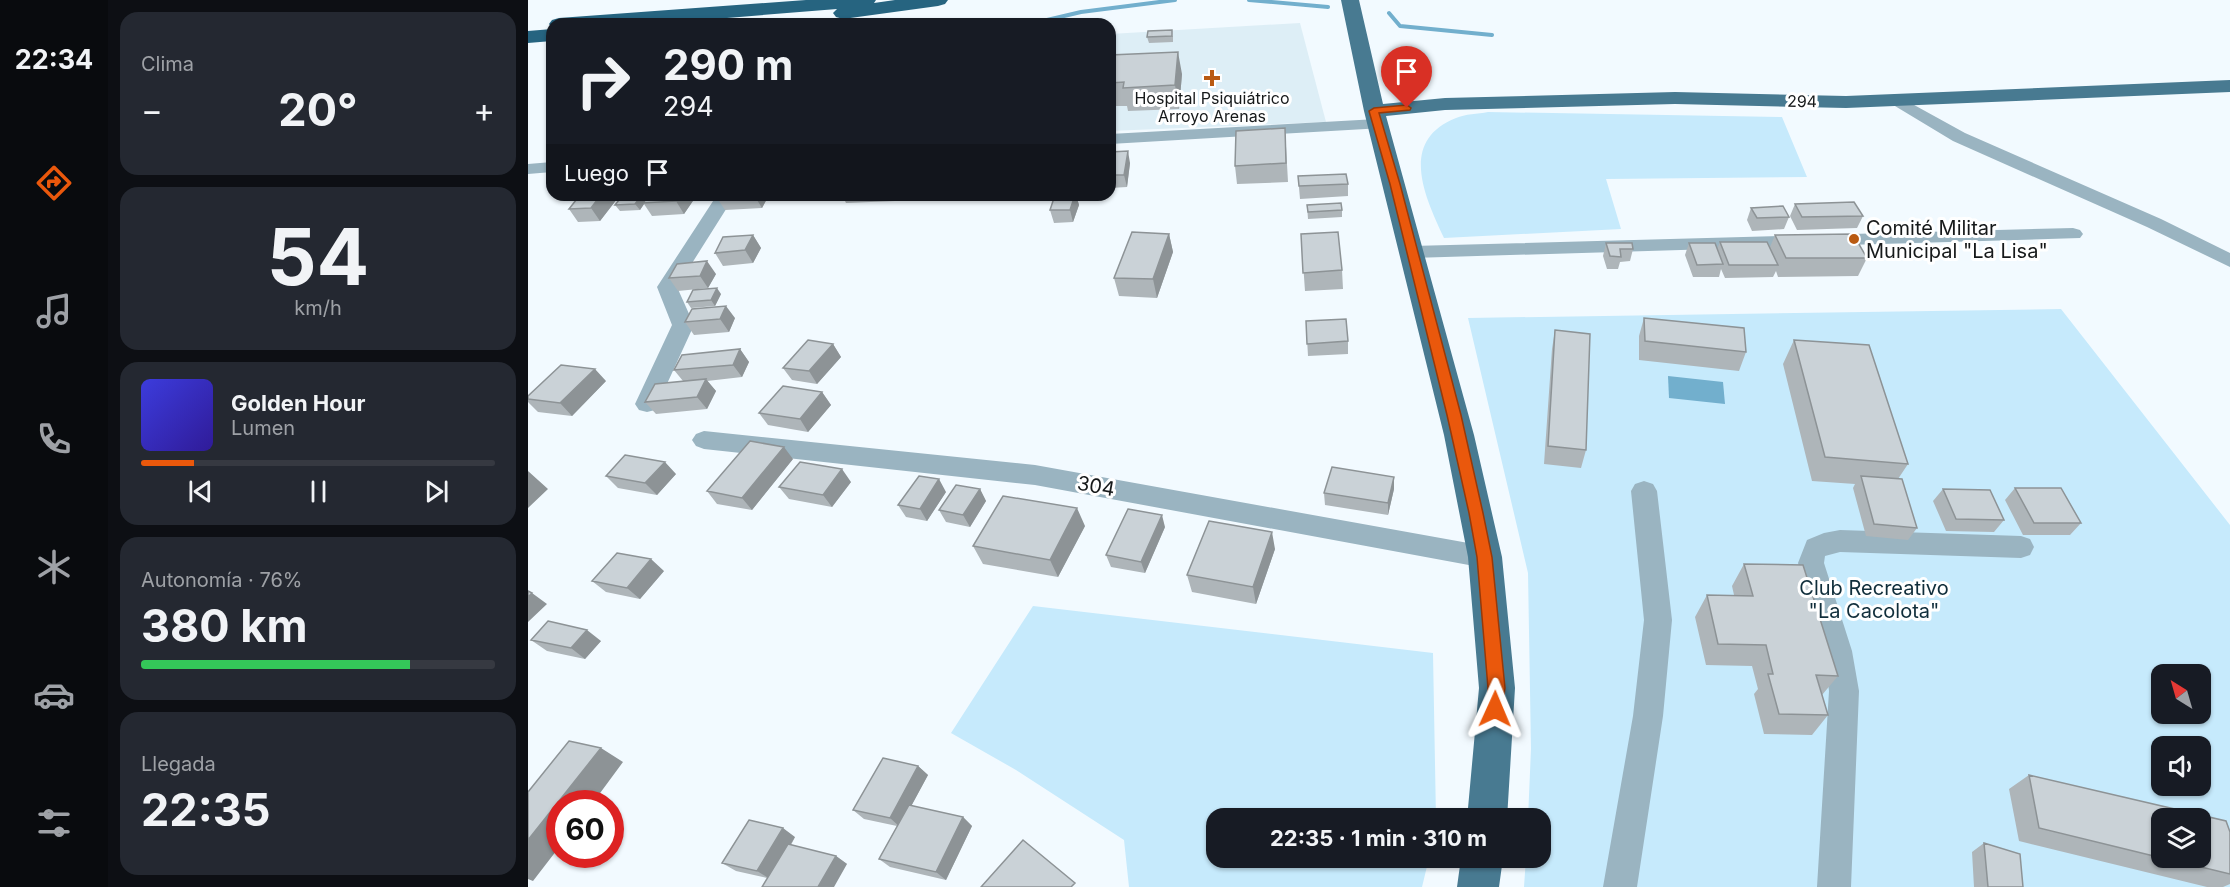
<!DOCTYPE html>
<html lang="es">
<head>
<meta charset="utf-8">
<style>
	body { margin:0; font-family:Inter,sans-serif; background:#242831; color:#f1f3f6; height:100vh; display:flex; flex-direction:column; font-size:22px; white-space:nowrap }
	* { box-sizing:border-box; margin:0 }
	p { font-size:20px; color:#9ea1a6 }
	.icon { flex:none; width:33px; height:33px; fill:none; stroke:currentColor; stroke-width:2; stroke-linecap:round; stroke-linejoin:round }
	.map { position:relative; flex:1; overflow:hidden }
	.drawer { display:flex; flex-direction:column; gap:12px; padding:12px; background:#0d0f14; width:420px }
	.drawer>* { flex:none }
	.hud { position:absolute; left:18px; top:18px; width:570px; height:183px; border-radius:18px; box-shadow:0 2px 4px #0004; background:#171b24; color:#f1f3f6; overflow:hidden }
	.needle { width:39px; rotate:323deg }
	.controls { position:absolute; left:1623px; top:664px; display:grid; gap:12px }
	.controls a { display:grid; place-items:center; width:60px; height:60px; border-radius:12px; background:#171b24; box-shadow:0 2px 4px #0004; font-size:30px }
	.speed { position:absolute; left:18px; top:790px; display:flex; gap:12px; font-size:30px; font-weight:700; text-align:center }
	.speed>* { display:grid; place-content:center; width:78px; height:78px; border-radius:50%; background:#171b24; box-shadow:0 2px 4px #0004; line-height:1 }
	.speed .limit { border:9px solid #d22; background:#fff; color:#111 }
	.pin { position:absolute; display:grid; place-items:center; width:51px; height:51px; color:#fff; margin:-62px -26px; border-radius:50% 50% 50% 0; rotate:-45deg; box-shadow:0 0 6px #0007 }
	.pin .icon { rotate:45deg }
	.me { position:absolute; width:66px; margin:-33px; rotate:1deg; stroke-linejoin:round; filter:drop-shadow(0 0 4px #0008) }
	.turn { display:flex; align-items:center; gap:21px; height:126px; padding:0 18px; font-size:27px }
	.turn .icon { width:78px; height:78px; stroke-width:2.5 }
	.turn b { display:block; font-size:42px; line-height:51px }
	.then { display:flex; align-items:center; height:57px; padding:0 18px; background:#0003; gap:12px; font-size:22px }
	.big { font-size:45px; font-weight:700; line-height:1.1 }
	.drawer .card { flex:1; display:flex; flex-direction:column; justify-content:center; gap:9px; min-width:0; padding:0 21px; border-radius:18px; background:#242831 }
	.drawer .dial { align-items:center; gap:0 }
	.dial b { font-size:78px; line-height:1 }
	.song { display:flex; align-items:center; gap:18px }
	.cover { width:72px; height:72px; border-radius:9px; background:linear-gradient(135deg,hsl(240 70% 55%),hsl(250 70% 35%)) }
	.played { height:6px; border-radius:3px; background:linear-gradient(90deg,#ea580c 15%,#363941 15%) }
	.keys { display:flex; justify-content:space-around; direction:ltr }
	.heat { display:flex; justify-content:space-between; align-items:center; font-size:33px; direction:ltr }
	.charge { height:9px; border-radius:4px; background:linear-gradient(90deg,#34c759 76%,#363941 0) }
	.trip { position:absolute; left:678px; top:808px; width:345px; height:60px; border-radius:18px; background:#171b24; box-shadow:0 2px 4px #0004; font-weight:700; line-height:60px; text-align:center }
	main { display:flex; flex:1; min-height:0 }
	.menu { display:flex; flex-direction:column; width:108px; justify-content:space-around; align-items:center; background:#090b0e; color:#9ea1a6 }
	.menu .icon { width:42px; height:42px }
	.menu .current { color:#ea580c }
	.menu b { font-size:27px; color:#f1f3f6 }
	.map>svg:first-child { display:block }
</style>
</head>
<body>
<main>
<nav class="menu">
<b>22:34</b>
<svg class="icon current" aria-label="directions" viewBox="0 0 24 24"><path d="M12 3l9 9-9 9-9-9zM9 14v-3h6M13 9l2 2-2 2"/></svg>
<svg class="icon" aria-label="music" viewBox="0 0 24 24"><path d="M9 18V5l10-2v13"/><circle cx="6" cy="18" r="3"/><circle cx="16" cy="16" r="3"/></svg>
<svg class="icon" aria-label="phone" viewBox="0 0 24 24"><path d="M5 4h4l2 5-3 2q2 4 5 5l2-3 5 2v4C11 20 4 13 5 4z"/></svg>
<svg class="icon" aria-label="climate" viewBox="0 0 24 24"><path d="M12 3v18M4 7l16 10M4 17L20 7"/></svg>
<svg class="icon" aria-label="car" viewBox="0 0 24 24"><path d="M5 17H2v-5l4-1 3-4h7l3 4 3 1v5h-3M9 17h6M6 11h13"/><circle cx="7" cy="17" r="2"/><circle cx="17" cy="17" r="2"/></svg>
<svg class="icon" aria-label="filters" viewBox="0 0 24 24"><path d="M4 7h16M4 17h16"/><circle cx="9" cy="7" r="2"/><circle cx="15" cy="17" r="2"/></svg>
</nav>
<section class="drawer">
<div class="card"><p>Clima</p>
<div class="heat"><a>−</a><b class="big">20°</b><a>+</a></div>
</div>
<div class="card dial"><b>54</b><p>km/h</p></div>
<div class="card">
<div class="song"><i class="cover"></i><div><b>Golden Hour</b><p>Lumen</p></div></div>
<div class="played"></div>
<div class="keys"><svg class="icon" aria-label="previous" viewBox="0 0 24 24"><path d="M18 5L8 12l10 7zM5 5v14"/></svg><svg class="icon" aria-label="pause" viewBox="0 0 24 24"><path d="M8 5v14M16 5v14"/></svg><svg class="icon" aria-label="next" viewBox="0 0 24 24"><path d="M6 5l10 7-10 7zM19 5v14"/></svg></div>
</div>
<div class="card"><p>Autonomía · 76%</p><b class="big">380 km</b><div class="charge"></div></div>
<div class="card"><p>Llegada</p><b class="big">22:35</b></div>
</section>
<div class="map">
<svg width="1702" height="887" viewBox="0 0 1702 887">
	<rect width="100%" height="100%" fill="#f2faff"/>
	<path fill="#ddeef6" d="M772,23L798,122L582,131V34Z"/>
	<path fill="#c6eafc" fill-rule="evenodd" d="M960,112L1254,117L1279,177L1078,179L1093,229L916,238C897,197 870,141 928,118C937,114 950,114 960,112Z
		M1533,309L1702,525V887H996L998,858H1012V819H1000L1003,749L1000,573L940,318ZM1634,675H1672V714H1634ZM1634,747H1672V786H1634ZM1634,819H1672V858H1634Z
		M505,606L905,653L908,819H688V858H901L894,887H601L596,840L488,770L423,733Z"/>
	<path fill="#72afcd" d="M1140,376L1195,382L1197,404L1141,398Z"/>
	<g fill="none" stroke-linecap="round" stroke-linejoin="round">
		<path stroke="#72afcd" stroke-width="4" d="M721,0L800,7
			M861,13L872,26L964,35
			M502,24L553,12L647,0"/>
		<path fill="#9ab4c1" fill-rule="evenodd" d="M1368,95L1437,133L1633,219L1702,253V267L1619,227L1425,141L1362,103L1360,100Z
			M849,119L855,120L857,124L855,128L582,144V134Z
			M24,162V172L0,174V164Z
			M189,195H207L149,287L166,325L127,410L119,412L111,410L107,404L144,325L129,287Z
			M1545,228L1552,230L1555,234L1552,238L884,258L877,256L874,252L877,248L884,246Z
			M176,431L507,465L957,546L966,549L970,557L966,565L957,568L507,485L176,449L168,446L164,440L168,434Z
			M1116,481L1125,484L1129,491L1144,620L1135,716L1109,887H1075L1105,716L1116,620L1103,491L1107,484Z
			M1312,530L1493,536L1502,539L1506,547L1502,555L1493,558L1312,552L1297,556L1296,563L1324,651L1331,691L1323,887H1289L1301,691L1296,651L1270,563L1279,540L1296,533Z"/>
		<path fill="#487a91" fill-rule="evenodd" d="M813,0H831L855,104L917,98L1147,92L1318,96L1702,80V92L1318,108L1147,104L917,110L858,116L946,435L974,557L987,688L979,819H939L951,688L940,557L916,435L836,111Z
			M933,858H975L971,887H929Z"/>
		<path fill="#266480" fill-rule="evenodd" d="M278,0H348L346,3L367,0H420L417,4L410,6L315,19L308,17L305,13L309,9L125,24H24V28L21,24L24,20L31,18Z
			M24,29V41L0,43V31Z"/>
	</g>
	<path fill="#aeb5b9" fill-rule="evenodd" d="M645,36V42L621,43L619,37Z
		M582,55L654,74L651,109L600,111L599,106H582Z
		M757,128L760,182L709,184L707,166Z
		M582,152L602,163L599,187L582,188Z
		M770,176L820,184V196L772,199Z
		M95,195H169L156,214L124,216L116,204L112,210L92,211L87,205Z
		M191,195H241L234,208L197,210L189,198Z
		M314,195H369L367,201L318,203Z
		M527,195H548L551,205L545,222L526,223L522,210Z
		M89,199L72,221L50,222L41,209Z
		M1267,204L1335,216L1329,228L1269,230L1262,216Z
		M779,205L814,210V217L780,219Z
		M1223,208L1261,217L1256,229L1224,231L1219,220Z
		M641,234L645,252L629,298L591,296L586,278Z
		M773,234L814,270L815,289L777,291Z
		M225,235L233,248L225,263L195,266L187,253Z
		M1247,235L1339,258L1330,276L1250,277L1248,271L1245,277L1197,278L1193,269L1191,277H1165L1157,255L1161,243L1189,249L1192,242L1242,247Z
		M1078,243L1105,249L1102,261L1092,262L1090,269H1079L1075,256Z
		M188,274L180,288L150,291L141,278Z
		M193,294L187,306L163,308L159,302Z
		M207,318L201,332L166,335L157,322Z
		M1116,318L1218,352L1211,371L1111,360V336Z
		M778,321L820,341V354L780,356Z
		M1027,330L1058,450L1053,468L1016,464L1024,349Z
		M1266,340L1380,464L1370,479L1389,528L1380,540L1338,536L1325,488L1327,484L1284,481L1255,364Z
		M305,344L313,357L289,384L264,380L255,368Z
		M212,349L221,362L214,377L179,381L188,391L179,409L128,414L117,402L155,381L146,370Z
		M78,381L44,416L10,412L0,402V396Z
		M294,392L303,405L280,432L240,425L231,413Z
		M265,459L224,510L189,504L179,491Z
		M148,474L129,495L90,488L78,476Z
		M866,477V489L860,515L797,505L796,493Z
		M323,482L304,507L261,499L251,487Z
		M1487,488L1553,523L1542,535H1495L1477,500Z
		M452,489L458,501L442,527L418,522L411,510Z
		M1415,489L1476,520L1466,532L1418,531L1405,501Z
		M418,492L399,521L378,517L370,505Z
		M557,526L530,577L455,564L445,546Z
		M637,527L617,573L583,567L578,555Z
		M747,549L728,604L664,592L659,575Z
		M1216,564L1310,676L1294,695L1300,715L1284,735L1236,734L1226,694L1230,689L1224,666L1178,665L1167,617L1179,595H1206L1204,586Z
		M136,571L112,599L78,592L64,581Z
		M3,640L73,641L57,659L19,651Z
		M390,766L400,775L383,806L435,817L444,826L418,880L362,867L351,859L369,826L336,819L325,810Z
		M1501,775L1702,832V884L1695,887H1679L1491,841L1481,789ZM1634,819L1672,858H1634Z
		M267,837L263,845L308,856L319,864L239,878L208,871L194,863Z
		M1456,843L1495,887H1446L1444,852Z"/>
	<path fill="#8d9396" d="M650,52L654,74L651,109L647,85Z
		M600,151L602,163L599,187L596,175Z
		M73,195H86L89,199L72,221L63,208Z
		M114,195H122L115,203L116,204L112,210L107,204Z
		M152,195H169L156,214L148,201Z
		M226,195H241L234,208Z
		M364,195H369L367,201Z
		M547,195H548L551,205L545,222L542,210Z
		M641,234L645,252L629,298L625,279Z
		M225,235L233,248L225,263L217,250Z
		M179,261L188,274L180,288L172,276Z
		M189,288L193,294L187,306L183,300Z
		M198,306L207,318L201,332L192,319Z
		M305,344L313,357L289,384L281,371Z
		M212,349L221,362L214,377L205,365Z
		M67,369L78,381L44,416L32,403Z
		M178,379L188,391L179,409L169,397Z
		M294,392L303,405L280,432L272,419Z
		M256,447L265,459L224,510L214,498Z
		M137,462L148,474L129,495L117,483Z
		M314,469L323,482L304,507L295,495Z
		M0,471L20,489L0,508Z
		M866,477V489L860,515V503Z
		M411,479L418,492L399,521L392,509Z
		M452,489L458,501L442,527L435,515Z
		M549,508L557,526L530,577L522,560Z
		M634,515L637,527L617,573L613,562Z
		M744,532L747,549L728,604L725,587Z
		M123,559L136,571L112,599L99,588Z
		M4,593L19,604L0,622V597Z
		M59,630L73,641L57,659L43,648Z
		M73,748L95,762L64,804H32V846L5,881L0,879V840Z
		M390,766L400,775L372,827L362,818Z
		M435,817L444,826L418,880L408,872Z
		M255,828L267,837L242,879L229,871Z
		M308,856L319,864L306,887H290Z"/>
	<path fill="#cad2d7" stroke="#8d9396" stroke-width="1.5" d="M644,30V36L619,37L620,31Z
		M650,52L647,85L595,88L596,82L582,83V55Z
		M757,128L758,163L707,166L708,131Z
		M600,151L596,175H582V152Z
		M818,174L820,184L771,186L770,176Z
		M52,195H73L63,208L41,209Z
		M95,195H114L107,204L87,205Z
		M121,195H152L148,201L115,203Z
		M191,195H227L189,198Z
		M527,195H547L542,210H522Z
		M1326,202L1335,216L1274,217L1267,204Z
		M813,203L814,210L780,212L779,205Z
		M1255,206L1261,217L1229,218L1223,208Z
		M604,232L641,234L625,279L586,278Z
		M810,232L814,270L775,273L773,234Z
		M1325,234L1339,258H1258L1247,235Z
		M225,235L217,250L187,253L195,237Z
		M1192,242H1239L1250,265H1201Z
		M1078,243H1104L1105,249H1092L1093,257L1082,256Z
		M1161,243H1187L1195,264L1169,265Z
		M179,261L172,276L141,278L149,264Z
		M189,288L183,300L159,302L165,290Z
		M198,306L192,319L157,322L164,309Z
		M1116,318L1216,328L1218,352L1117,341Z
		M818,319L820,341L779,344L778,321Z
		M1027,330L1062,334L1058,450L1020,446Z
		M280,340L305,344L281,371L255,368Z
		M1266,340L1341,345L1380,464L1297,457Z
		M212,349L205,365L146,370L154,355Z
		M33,365L67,369L32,403L0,399V396Z
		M178,379L169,397L117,402L127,384Z
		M255,386L294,392L272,419L231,413Z
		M222,441L256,447L214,498L179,491Z
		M97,455L137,462L117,483L78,476Z
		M272,462L314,469L295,495L251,487Z
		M804,467L866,477L860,503L796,493Z
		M391,476L411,479L392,509L370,505Z
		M1333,476L1374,479L1389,528L1346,524Z
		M428,485L452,489L435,515L411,510Z
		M1487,488H1533L1553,523H1506Z
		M1415,489L1462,490L1476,520L1428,519Z
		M475,496L549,508L522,560L445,546Z
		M600,509L634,515L613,562L578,555Z
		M681,521L744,532L725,587L659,575Z
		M89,553L123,559L99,588L64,581Z
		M1216,564L1275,565L1310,676L1288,675L1300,715L1251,714L1240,674H1245L1238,645L1190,644L1179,595L1225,596Z
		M0,591L4,593L0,597Z
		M20,621L59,630L43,648L3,640Z
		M41,741L73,748L0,840V792Z
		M355,758L390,766L362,818L325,810Z
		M1501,775L1698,821L1702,832V874L1636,858H1672V819H1634V858L1511,828Z
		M381,805L435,817L408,872L351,859Z
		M221,820L255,828L229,871L194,863Z
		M495,840L547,883L543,887H453Z
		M1456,843L1492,854L1495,887H1460Z
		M260,844L308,856L290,887H234Z"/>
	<path fill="#ea580c" stroke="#983908" stroke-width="1.5" d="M879,105L883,108L882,110L851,113L872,184L933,415L955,513L964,557L977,688L973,715L967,717L961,715L959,709L960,688L949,557L941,513L919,415L862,184L841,111L846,108Z"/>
	<g fill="#b95a12" stroke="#fff" stroke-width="2">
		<path d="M681 69h6v6h6v6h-6v6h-6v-6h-6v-6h6z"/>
		<circle cx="1326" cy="239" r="6"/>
	</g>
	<g text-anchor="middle" stroke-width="6" stroke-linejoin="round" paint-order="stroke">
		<g font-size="16" fill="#16191a" stroke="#fff">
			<text x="684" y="104">Hospital Psiquiátrico<tspan x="684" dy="18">Arroyo Arenas</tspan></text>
		</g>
		<g font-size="16" fill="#16191a" stroke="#fff">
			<text transform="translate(1274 101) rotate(1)" y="6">294</text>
		</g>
		<g font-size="20" fill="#16191a" stroke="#fff" text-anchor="start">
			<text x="1338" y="235">Comité Militar<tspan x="1338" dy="23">Municipal "La Lisa"</tspan></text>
		</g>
		<g font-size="20" fill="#16191a" stroke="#fff">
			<text transform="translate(568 486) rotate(10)" y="7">304</text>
		</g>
		<g font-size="20" fill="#102e3b" stroke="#fff">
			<text x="1346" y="595">Club Recreativo<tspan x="1346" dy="23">"La Cacolota"</tspan></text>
		</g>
	</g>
</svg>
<div class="controls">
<a><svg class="needle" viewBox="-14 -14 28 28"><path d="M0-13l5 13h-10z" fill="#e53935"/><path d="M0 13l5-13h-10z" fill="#9ea1a6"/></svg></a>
<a><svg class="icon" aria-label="sound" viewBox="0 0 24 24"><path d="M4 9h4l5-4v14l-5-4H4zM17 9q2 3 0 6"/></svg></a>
<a><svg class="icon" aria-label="layers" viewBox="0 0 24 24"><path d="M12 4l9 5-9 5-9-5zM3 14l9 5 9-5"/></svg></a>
</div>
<div class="speed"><div class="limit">60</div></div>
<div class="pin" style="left:879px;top:108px;background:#d93025"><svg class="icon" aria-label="arrive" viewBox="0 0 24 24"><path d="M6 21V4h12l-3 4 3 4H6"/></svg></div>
<svg class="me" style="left:967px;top:709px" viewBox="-20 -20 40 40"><path d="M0-17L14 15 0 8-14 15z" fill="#ea580c" stroke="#fff" stroke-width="4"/></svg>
<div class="trip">22:35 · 1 min · 310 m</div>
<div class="hud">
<div class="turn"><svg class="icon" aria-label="right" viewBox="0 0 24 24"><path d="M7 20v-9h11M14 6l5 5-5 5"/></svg><div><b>290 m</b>294</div></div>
<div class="then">Luego<svg class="icon" aria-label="arrive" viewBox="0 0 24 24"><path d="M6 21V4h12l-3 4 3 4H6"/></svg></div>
</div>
</div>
</main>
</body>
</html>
